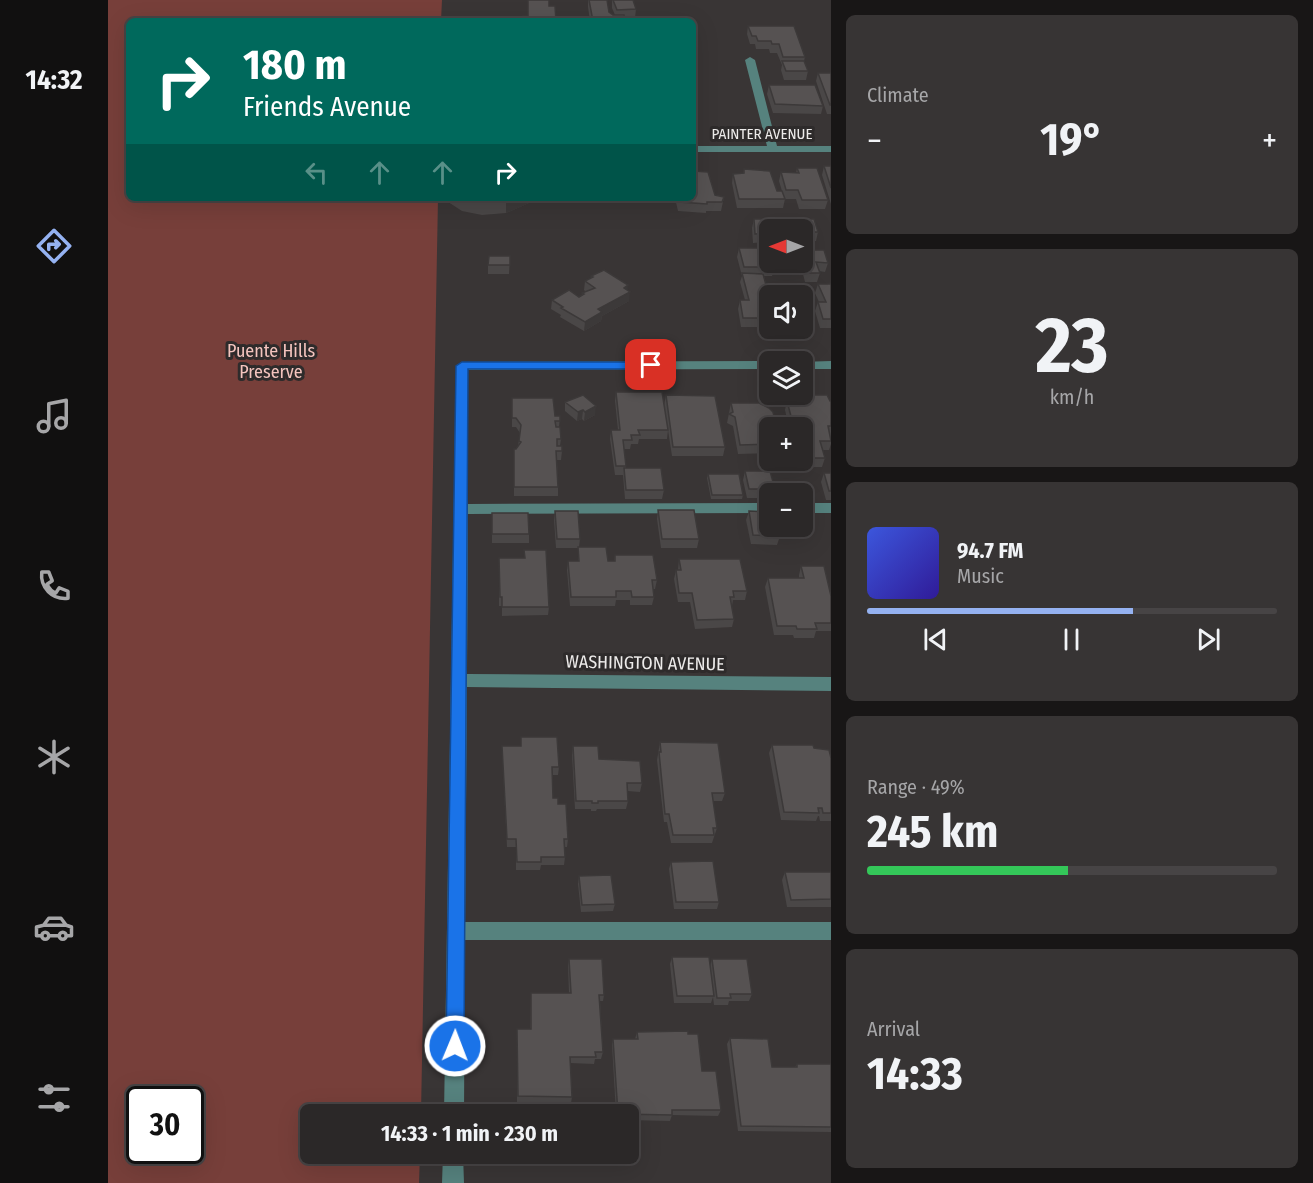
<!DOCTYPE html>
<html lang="en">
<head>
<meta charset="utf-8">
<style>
	body { margin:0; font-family:"Fira Sans Condensed",sans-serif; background:#373434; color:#f1f3f6; height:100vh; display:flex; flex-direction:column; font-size:22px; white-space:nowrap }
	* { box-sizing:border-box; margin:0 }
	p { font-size:20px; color:#a6a6a8 }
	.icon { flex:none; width:33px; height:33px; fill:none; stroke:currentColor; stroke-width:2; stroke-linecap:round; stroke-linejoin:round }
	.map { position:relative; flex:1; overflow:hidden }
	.sheet { display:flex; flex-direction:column; gap:15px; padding:15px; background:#181616; width:482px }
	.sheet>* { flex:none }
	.top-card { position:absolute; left:18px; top:18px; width:570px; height:183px; border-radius:9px; box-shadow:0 6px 24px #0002,0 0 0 2px #474445; background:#00695c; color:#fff; overflow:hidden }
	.needle { width:39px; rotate:270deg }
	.controls { position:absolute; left:651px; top:219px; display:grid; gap:12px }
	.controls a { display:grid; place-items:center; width:54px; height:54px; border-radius:9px; background:#2b2828; box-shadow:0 6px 24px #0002,0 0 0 2px #474445; font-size:30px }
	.speed { position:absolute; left:18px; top:1086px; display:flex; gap:12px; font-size:30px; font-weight:700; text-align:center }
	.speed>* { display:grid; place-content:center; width:78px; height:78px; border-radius:50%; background:#2b2828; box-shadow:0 6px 24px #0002,0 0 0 2px #474445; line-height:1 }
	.speed .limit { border:3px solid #111; border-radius:9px; background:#fff; color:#111 }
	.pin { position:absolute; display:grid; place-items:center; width:51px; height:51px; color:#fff; margin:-26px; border-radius:12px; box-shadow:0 3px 9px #0006 }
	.me { position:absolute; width:66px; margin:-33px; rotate:1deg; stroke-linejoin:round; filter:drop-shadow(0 0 4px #0008) }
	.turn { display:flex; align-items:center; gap:21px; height:126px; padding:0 18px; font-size:27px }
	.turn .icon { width:78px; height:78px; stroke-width:2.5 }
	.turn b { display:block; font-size:42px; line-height:51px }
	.lanes { display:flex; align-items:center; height:57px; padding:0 18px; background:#0003; justify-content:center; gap:30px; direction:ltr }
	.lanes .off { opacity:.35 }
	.big { font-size:45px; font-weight:700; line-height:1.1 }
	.sheet .widget { flex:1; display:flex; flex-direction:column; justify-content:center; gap:9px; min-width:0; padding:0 21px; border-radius:9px; background:#373434 }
	.sheet .dial { align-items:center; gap:0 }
	.dial b { font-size:78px; line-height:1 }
	.song { display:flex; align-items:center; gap:18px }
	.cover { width:72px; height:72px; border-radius:9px; background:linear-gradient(135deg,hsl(230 70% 55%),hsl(250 70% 35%)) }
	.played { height:6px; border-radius:3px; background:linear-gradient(90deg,#95b2f1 65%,#474445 65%) }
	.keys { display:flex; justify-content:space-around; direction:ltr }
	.heat { display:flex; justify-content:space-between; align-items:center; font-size:33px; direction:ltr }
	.charge { height:9px; border-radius:4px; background:linear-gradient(90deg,#34c759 49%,#474445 0) }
	.trip { position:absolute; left:192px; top:1104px; width:339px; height:60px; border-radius:9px; background:#2b2828; box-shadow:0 6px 24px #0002,0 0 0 2px #474445; font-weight:700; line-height:60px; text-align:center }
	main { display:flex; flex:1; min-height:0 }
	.dock { display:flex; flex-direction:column; width:108px; justify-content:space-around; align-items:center; background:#111010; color:#a6a6a8 }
	.dock .icon { width:42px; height:42px }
	.dock .selected { color:#95b2f1 }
	.dock b { font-size:27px; color:#f1f3f6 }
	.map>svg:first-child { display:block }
</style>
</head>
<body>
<main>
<nav class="dock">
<b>14:32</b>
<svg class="icon selected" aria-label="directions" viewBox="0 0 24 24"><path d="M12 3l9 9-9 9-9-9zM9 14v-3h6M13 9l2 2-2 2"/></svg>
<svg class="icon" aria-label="music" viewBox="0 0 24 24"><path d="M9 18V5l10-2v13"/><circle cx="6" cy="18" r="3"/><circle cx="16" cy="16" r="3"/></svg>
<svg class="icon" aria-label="phone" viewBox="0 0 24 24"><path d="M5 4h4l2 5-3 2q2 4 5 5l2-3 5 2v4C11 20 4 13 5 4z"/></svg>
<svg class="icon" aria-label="climate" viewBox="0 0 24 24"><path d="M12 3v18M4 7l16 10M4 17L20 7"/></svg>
<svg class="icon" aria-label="car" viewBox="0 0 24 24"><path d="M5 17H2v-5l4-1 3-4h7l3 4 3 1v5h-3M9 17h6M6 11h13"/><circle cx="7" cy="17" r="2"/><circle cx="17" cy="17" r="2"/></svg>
<svg class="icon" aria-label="filters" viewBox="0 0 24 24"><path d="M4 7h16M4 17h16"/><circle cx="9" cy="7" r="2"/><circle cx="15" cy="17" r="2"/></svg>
</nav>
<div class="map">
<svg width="724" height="1183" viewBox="0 0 724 1183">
	<rect width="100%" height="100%" fill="#393535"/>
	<path fill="#773f3a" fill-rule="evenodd" d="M0,0H334L333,21H21V198H330L313,1114H202V1154H312L311,1183H0ZM32,1100H82V1150H32Z"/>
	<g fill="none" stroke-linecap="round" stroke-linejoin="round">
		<path fill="#56827e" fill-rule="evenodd" d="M642,57L647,60L669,146H724V152H585V146H659L637,60Z
			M662,361L664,362H662V369L360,370V504L662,503V513L360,514L359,674L724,677V691L359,687L357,922H724V940H357L356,1114H336L348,366L354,362Z
			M724,361V369H694V362H692Z
			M694,503H724V513H694Z
			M335,1154H355L356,1183H334Z"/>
	</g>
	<path fill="#4a4747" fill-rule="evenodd" d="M480,0L501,12L505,15H507L504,8V0L528,9L527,18H516L517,21H482L480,7Z
		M640,26L697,57L696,61L700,71L698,80H676L673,70L674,65L669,53H662L661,49H648L647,44H642L639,34Z
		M710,73H723V114H719L708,81Z
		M585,76L589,89L588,98H585Z
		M661,85L715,106L713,114L665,113L659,94Z
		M716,166H723V204L714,175Z
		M689,168L720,200L717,209H691L688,199H677L675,208H629L624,183L625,174L635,173L636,169L669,191H674L671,181L673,172L688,173Z
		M607,195L616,197L613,211H598V213L570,211L567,198H585Z
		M334,198H424L421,203L398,213L374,215L354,211Z
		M646,219L662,230V242L645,243L644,228Z
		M685,219L710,232L708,241H694V230H683L682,228Z
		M631,248H661L662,262H665L666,267L664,276H656L660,292L663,294L697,293L706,323L703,332H653L652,327H633L630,309L632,300H637L632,282L634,276L629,257ZM662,296H694V328H662Z
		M694,250L720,263L717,272L711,271L712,273L709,282H697L692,262H694Z
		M402,256L401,274H380V265Z
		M483,276L520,290L521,301L494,316L493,321L476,331L452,317L453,315L443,309L444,300L471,297L474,295V293L478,292L476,290L477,281L483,278Z
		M710,284H723V328H712L707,311L710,302H711L707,293Z
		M508,392L556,405L558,395L617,447L615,456H564L560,430L559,439H531L530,444H523L522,449H516L518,468L556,490L554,499H517L515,475H507L502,439L503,430H510L507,401Z
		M680,395L723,401V444L721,450H715L717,458L714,467H691L690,460H694V428H681L677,410Z
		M404,398L447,416H452L451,427L453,439L452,446L454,451L453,460H449L450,487V496H406V449H408L410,446L412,433L408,427H404Z
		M457,402L487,415L476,421L474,419L469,421L457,411Z
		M623,403L662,428V453L630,454L625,426L619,423Z
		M637,471L667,489L665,494H662V498H639L635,480Z
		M716,473H723V500H718L713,482Z
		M600,474L635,495L634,499H603L599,478Z
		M550,510L591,539L589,548H553L549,519Z
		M447,511L472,539L471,547L500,561H506L507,555L549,580L547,589H545L546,597L544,605H522V600H508L507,606H462L459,570L460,561H470V548H448L446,520Z
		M641,511L672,536L669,545L643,544L638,520Z
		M384,513L421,534V543H384Z
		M416,550L441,607L440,615L394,616V606H391V567L416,558Z
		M571,559L639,591L637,600H625L624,606L626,619L624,627L587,629L582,602H570L566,579L568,570H570Z
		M693,566L723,596V631H708L706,638H686L685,635H666L657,587L660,578H691V575Z
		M413,737L451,767L450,775H444L445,798L450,804L460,839L459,847H456L457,857L456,865H433L432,870H408V847H399L394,746H413Z
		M552,742L617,793L614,801H605L609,828L604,843H563L559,822H556L549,760Z
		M664,745L706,748L723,758V821H712L711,816H710L708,821L673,820L661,753Z
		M465,746L534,783L532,792L519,791L520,801L518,809H489L488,811H483V809H467L464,755Z
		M563,862L611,902L609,909H566L561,869Z
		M677,872H723V907H679L674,880Z
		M471,876L507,904L505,911L473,912L470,884Z
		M564,957L602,966L604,959L644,994L641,1001H621L620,1005H606L605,997L603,1003H566L562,964Z
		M461,959L496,995L495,1001H492L495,1052L493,1059H487L486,1064L462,1063L464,1097L463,1103L409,1102V1029H422L423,993H461L460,966Z
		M529,1032L580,1034L594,1071L613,1110L610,1116L564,1115L562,1121L520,1120V1114H508L504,1045L505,1039H527Z
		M622,1038L664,1067H687L689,1064H723V1132L630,1131L619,1044Z"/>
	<path fill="#3c3939" d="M403,198H424L421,203L398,213V200Z
		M520,285L519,293L522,292L521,301L494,316L493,321L476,331L477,322L516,288Z
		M488,406L487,415L476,421L477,412Z
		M475,410L474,419L469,421L470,412Z"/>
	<path fill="#565252" stroke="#3c3939" stroke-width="1.5" d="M420,0H441V6H447L448,21H415V16H420Z
		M481,0H499L501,12L505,15H516L517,21H485Z
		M505,0H525L528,9L509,10Z
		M640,26H686L697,57H675L671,44H664L663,41H650L648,36H644Z
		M674,61H696L700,71H678Z
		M710,73H723V105H722Z
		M585,76H587L589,89H585Z
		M661,85H707L715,106L667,104Z
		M716,166H723V188Z
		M689,168H709L720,200H694L690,190H678L673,172L691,173Z
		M636,169L662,171L669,191H674L677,199H631L625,174L636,173Z
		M585,171L600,172L607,195L616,197L614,202H599V204L571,202V198H585Z
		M353,198H403L398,200L374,202Z
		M646,219H680L683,230H662V233L647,234Z
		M685,219H706L710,232H694V230H688Z
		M631,248H661L662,262H665L666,267H636Z
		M694,250H716L720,263L708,262L712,273H699Z
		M381,256H402V265H380Z
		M496,270L520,285L516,288L522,292L490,309L494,312L477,322L453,308L455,307L444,300L461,290L471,297L476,294L474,293L487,288L477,281L485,277L483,276Z
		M634,273L655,274L660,292L663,294L697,293L706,323H694V296H662V323H656L654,318H635L632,300H641Z
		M710,284H723V319H715L710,302H718Z
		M508,392H554L560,430H530L532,435H523L524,440H515L518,466H508L503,430H512Z
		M475,395L488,406L477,412L475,410L470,412L457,402Z
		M558,395L607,396L617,447H565Z
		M680,395H719L722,401H723V426H720L723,441H712L717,458H694V428H686L679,401H682Z
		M404,398H445L447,416H452V421H447L448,427H452L453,439H449V446H454V451H448L450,487H406V449H408L413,442L411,441L413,425L408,418H404Z
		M623,403H651L661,408L665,412L669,428H662V444L632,445L627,417L621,414L625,412Z
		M516,468H553L556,490H518Z
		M637,471H662L667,489H641Z
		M716,473H723V491H721Z
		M600,474H631L635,495H604Z
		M550,510H586L591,539H554Z
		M447,511H470L472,539H449Z
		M641,511L662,512V526H670L672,536L645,535Z
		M384,513H420L421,534H384Z
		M470,547H498L500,561H507V555H545L549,580H544L546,597H524L523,591H508V597H463L460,561H471Z
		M416,550H438L441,607H394V597H392L391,558H417Z
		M571,559H632L639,591H625L626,597H622L626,619L589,620L584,593H571L568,570H573Z
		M693,566H716L723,596V623H707L709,629H689L688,626H669L660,578H696Z
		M413,737H449L451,767H444L445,798H450V804H458L460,839H456L457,857H433V862H409L408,839H399L394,746H413Z
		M552,742L610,743L617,793H604L609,828H605L606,835H565L561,814H557L551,752H553Z
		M664,745H705L706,748L721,750L723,758V813H715L714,808H710L711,813L676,812Z
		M465,746H490L491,759L532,761L534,783H519L520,801H490V803H484V801H468Z
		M605,861L611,902H568L563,862Z
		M677,872H723V899L683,900Z
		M503,875L507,904L474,905L471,876Z
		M564,957H601L606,996H569Z
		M461,959H494L496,995H491L495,1052H487L488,1057H462L464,1097L410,1096L409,1029H423V993H463Z
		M604,959H639L644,994H622L623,998H609Z
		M580,1031V1034H590L594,1071H608L613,1110H564V1115L510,1114L505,1039H530L529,1032Z
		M622,1038L660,1039L664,1067H689V1064H723V1127L633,1126Z"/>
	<path fill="#1a73e8" stroke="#114b97" stroke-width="1.5" d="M354,362H543L549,365L543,369H360L356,1046L353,1052L347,1055L340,1052L338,1046L348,366Z"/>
	<g text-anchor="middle" stroke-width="6" stroke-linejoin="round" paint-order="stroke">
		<g font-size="15" fill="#edebea" stroke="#2e2b2b">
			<text x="654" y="139">PAINTER AVENUE</text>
		</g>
		<g font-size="18" fill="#f4c4be" stroke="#2e2b2b">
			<text x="163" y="357">Puente Hills<tspan x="163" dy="21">Preserve</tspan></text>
		</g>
		<g font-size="18" fill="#edebea" stroke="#2e2b2b">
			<text transform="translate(537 663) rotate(1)" y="6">WASHINGTON AVENUE</text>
		</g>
	</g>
</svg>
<div class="controls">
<a><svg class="needle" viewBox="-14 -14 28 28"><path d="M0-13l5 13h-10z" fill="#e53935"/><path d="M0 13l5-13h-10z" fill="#a6a6a8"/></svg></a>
<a><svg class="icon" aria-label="sound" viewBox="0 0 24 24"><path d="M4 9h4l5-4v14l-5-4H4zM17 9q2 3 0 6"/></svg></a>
<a><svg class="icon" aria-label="layers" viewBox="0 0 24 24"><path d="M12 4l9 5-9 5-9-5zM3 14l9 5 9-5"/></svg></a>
<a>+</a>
<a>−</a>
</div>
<div class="speed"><div class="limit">30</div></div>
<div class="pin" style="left:543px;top:365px;background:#d93025"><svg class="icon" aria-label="arrive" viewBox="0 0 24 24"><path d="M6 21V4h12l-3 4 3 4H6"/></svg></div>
<svg class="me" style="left:347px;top:1046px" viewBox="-20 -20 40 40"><circle r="17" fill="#1a73e8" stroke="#fff" stroke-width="3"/><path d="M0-11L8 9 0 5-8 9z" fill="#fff"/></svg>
<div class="trip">14:33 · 1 min · 230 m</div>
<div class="top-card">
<div class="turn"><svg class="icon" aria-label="right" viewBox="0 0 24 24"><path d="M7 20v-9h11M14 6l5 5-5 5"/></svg><div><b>180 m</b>Friends Avenue</div></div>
<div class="lanes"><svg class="icon off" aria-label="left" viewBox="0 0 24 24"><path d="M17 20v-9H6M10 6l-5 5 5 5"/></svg><svg class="icon off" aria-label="ahead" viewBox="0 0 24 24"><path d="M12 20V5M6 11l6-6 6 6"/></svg><svg class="icon off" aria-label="ahead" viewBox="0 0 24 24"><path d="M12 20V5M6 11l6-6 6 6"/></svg><svg class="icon" aria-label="right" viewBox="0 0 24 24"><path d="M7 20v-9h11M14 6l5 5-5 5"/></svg></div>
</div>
</div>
<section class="sheet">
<div class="widget"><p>Climate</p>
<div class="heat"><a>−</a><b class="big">19°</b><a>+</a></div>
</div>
<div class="widget dial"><b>23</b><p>km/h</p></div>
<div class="widget">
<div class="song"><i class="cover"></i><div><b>94.7 FM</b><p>Music</p></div></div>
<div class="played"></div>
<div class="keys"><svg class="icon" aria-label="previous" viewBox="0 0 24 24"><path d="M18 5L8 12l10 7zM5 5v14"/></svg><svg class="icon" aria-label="pause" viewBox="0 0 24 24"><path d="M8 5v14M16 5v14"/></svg><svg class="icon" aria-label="next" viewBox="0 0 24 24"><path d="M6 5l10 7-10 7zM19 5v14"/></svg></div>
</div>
<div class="widget"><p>Range · 49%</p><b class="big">245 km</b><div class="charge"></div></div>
<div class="widget"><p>Arrival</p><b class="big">14:33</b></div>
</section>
</main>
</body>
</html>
